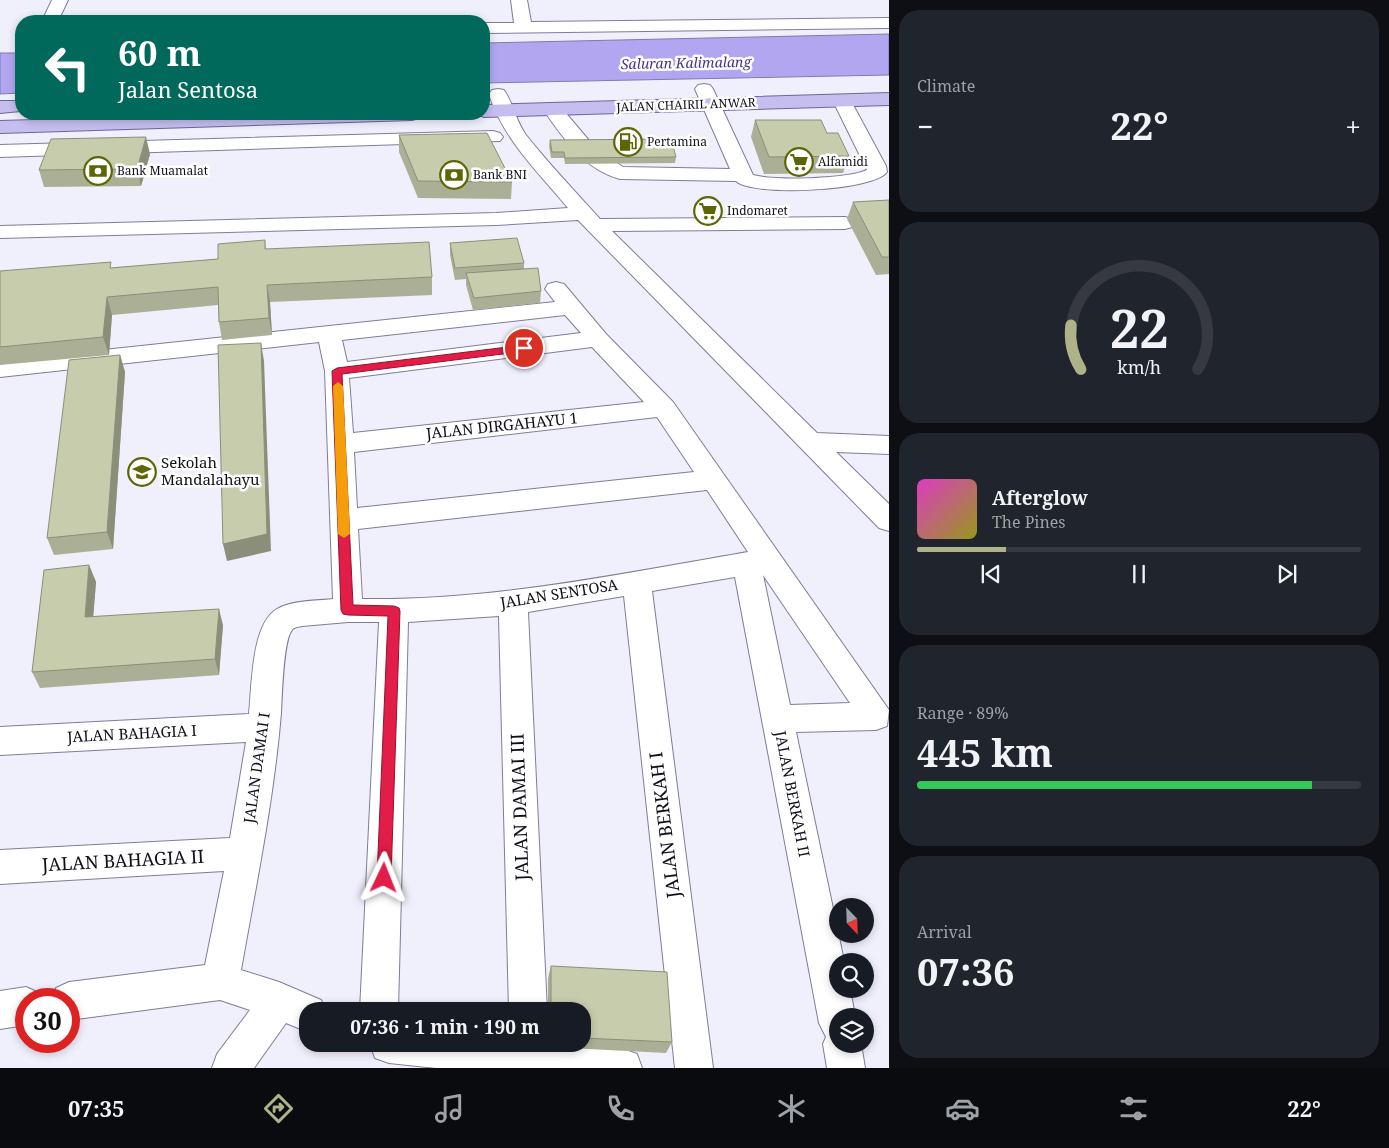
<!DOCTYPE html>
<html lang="en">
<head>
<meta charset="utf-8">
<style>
	body { margin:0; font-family:"Noto Serif",serif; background:#20242c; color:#f1f3f6; height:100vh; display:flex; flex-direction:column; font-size:19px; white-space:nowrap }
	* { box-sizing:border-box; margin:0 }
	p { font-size:16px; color:#9ea1a6 }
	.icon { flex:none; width:28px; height:28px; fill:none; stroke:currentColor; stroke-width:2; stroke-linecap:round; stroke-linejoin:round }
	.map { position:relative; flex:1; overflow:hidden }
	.side { display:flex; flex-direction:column; gap:10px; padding:10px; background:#0d0f14; width:500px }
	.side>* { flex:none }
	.banner { position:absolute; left:15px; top:15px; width:475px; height:105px; border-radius:20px; box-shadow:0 2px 8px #0003; background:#00695c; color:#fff; overflow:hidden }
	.needle { width:32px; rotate:157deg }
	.fabs { position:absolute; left:829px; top:898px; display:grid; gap:10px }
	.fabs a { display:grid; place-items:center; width:45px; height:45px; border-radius:50%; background:#171b24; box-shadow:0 2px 8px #0003; font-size:25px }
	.speed { position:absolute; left:15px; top:988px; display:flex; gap:10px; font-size:25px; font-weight:700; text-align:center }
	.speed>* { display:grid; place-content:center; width:65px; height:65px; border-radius:50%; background:#171b24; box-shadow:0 2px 8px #0003; line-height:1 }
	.speed .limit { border:8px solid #d22; background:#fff; color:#111 }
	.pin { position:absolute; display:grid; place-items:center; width:42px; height:42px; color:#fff; margin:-21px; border:2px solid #fff; border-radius:50%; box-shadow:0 1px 5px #0007 }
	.me { position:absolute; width:55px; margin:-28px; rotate:2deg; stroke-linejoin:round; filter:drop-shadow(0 0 4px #0008) }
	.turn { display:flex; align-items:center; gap:18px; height:105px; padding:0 20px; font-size:22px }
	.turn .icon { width:65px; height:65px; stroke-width:2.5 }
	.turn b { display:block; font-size:35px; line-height:42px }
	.big { font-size:38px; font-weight:700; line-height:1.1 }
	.side .tile { flex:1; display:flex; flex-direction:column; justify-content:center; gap:8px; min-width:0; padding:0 18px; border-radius:20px; background:#20242c }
	.side .dial { align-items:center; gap:0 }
	.dial svg { height:130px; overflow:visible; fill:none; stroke:#363941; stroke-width:7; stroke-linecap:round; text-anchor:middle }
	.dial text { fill:#f1f3f6; stroke:none }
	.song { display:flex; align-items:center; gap:15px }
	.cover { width:60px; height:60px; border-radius:8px; background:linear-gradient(135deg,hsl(310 70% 55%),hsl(60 70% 35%)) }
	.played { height:5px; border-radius:2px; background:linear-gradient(90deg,#aeb389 20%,#363941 20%) }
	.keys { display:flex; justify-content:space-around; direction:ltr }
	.heat { display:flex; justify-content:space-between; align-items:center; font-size:28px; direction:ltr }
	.charge { height:8px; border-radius:4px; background:linear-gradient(90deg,#34c759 89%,#363941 0) }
	.trip { position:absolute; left:299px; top:1002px; width:292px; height:50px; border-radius:20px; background:#171b24; box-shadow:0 2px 8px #0003; font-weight:700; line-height:50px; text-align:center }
	.tab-bar { display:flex; height:80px; justify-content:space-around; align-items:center; background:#090b0e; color:#9ea1a6 }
	.tab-bar .icon { width:35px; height:35px }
	.tab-bar .on { color:#aeb389 }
	.tab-bar b { font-size:22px; color:#f1f3f6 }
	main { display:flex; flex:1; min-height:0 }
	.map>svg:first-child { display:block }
</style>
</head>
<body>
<main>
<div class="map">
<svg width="889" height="1068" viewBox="0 0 889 1068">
	<rect width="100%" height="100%" fill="#f0effc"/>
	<path fill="#b2a6f1" stroke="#8279b0" d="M889,34V75L484,83V43Z
		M0,53H21V93L0,94Z"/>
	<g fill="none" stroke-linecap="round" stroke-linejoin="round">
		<defs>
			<path id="minor" d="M52,0H68L58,21H42Z
				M511,0H527L531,22L889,18V28L484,33V23H514Z
				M704,84L710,85L713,89L753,175C775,181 847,179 867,170L833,101L835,97L842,95L849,97L851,101L886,166L887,172C874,191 752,197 736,181L620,179C585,170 562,137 543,109L545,105L552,103L559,105L597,150L623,167L730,169L695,89L698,85Z
				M498,89L504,90C513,103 516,121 526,135C549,164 575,191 600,219L845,217L852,219L855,223L852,227L845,229L612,231L817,433L889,436V454L836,452L889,504V531L879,528L578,220L496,225L0,238V226L496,213L568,208C538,172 503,139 489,94L492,90Z
				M493,131L500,133L503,137L500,141L0,157V145Z
				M556,282L564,284L606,334L673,402L889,710L887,726L876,730L796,732L844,961H838V989H850L855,1016H838V1044H861L865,1068H827L823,1044L826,1037L819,1023L735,577L652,591L713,1068H675L624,596L528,612L547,1011H509L499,616L408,622L398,1011H360L379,622H348L302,626C298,627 294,627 292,630C283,640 282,698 281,713C274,799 256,885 241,970L279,982L321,1000L326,1011H308V1032L286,1023L254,1068H212L217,1054L250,1010L220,1000L69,1020V999H51L56,988L69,982L205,965L224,871L0,884V850L230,838L246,742L0,755V727L249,714C252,687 251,624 277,609C293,600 315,601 333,599L325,371L319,342L0,377V361L555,302L545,289L548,284ZM565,315L581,333L347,362L342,340ZM592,347L644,402L353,433L349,378ZM657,417L694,472L357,508L354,452ZM707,490L748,552C620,574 492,601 362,599L358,529ZM763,575L850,703L790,705Z
				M26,987L39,993L42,999H26V1025L0,1029V991Z
				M370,1044H575L623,1049L637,1054L642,1068H436L389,1063L375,1058Z"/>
			<path id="major" d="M889,93V105L484,117L477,114H484V105Z
				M0,101H21V111L0,113Z
				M241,114H421L419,118L412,120L0,133V121Z"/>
		</defs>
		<use href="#minor" stroke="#807c98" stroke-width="2"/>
		<use href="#major" stroke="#6e659d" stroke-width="2"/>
		<use href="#minor" fill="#fff" fill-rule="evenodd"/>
		<use href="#major" fill="#c6beef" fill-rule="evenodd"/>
	</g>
	<path fill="#abaf95" d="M755,120L827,133L849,156L843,173L764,174L751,137Z
		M399,135L512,182L511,199L418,198L399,152Z
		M550,140L676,157L675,163L565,164L564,158H551L549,146Z
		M150,154L141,186L44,187L39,170Z
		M889,200V274L876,275L847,219L853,202Z
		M265,240L266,249L432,277V295L270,302L272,335L222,340L219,322L218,305L112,315L109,355L0,365V271L112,268L218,259Z
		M450,243L524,263V269L541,291L540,303L473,310L466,285V279L455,280L450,255Z
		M120,355L125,372L113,549L54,555L47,538Z
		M89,565L96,582L93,616L223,625L219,675L40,688L32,672Z
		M551,966L672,1042L666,1053L549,1047V1044H582V1011H548V978Z"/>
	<path fill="#8b8f79" d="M146,137L150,154L141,186L137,169Z
		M267,285L270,302L272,335L269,318Z
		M107,297L112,315L109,355L103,337Z
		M261,343L264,361L271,551L227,561L223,544Z
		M120,355L125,372L113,549L107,532Z
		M89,565L96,582L92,633L85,617Z
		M219,609L223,625L219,675L215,659Z"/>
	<path fill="#c7ccad" stroke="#8b8f79" d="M755,120H821L827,133H838L849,156L769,157Z
		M487,133L512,182L418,181L399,135Z
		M146,137L137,169L39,170L51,139Z
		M671,139L676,157L565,158L564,152H552L550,140Z
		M889,200V257H882L853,202Z
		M517,238L524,263L455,268L450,243Z
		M265,240V249L429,242L432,277L267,285L269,318L219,322L218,287L107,297L103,337L0,347V271L111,262L110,268L218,259V244Z
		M538,268L541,291L474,298L466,273Z
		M261,343L267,534L223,544L218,345Z
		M120,355L107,532L47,538L69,360Z
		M89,565L85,617L219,609L215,659L32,672L44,570Z
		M551,966L667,972L672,1042L582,1038V1011H551Z"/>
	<path fill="#e11d48" stroke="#92132f" d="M524,345L527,346V351L342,374L353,605L394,606L399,608L400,611L391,878L389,883L384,885L379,883L377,878L388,616L348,615L343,614L341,610L332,371L337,368Z"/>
	<path fill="#f59e0b" d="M338,382L343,386L350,534L344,538L338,534L333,386Z"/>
	<defs>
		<symbol id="fuel-ring" viewBox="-11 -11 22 22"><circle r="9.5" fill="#fefefe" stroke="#5d6504" stroke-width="1.5"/><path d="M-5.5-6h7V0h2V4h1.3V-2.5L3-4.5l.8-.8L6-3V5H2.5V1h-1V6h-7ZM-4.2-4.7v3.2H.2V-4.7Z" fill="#5d6504"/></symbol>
		<symbol id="supermarket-ring" viewBox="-11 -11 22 22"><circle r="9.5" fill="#fefefe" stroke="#5d6504" stroke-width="1.5"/><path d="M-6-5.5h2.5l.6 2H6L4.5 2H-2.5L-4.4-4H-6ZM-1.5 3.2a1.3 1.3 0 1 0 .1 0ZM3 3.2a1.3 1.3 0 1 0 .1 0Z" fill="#5d6504"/></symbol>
		<symbol id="bank-ring" viewBox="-11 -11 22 22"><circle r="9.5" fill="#fefefe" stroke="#5d6504" stroke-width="1.5"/><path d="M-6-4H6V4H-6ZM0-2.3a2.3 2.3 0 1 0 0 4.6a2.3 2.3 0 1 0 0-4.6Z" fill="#5d6504"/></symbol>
		<symbol id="school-ring" viewBox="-11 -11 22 22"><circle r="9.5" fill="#fefefe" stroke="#5d6504" stroke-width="1.5"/><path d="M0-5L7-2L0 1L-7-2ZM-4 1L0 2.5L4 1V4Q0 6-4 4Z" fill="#5d6504"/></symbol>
	</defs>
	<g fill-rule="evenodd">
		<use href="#fuel-ring" x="612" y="126" width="32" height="32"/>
		<use href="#supermarket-ring" x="783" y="146" width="32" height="32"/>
		<use href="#bank-ring" x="82" y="155" width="32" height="32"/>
		<use href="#bank-ring" x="438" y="159" width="32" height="32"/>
		<use href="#supermarket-ring" x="692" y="195" width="32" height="32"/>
		<use href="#school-ring" x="126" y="456" width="32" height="32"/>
	</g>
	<g text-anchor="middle" stroke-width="5" stroke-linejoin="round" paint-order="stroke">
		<g font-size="12" fill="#11101a" stroke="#fefefe">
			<text transform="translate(686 105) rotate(-2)" y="4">JALAN CHAIRIL ANWAR</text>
		</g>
		<g font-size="12" fill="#11101a" stroke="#fefefe" text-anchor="start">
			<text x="647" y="146">Pertamina</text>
			<text x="818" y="166">Alfamidi</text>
			<text x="117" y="175">Bank Muamalat</text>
			<text x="473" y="179">Bank BNI</text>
			<text x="727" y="215">Indomaret</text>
		</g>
		<g font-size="14" font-style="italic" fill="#493288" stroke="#fefefe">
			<text transform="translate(686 63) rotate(-1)" y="5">Saluran Kalimalang</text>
		</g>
		<g font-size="15" fill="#11101a" stroke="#fefefe">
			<text transform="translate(502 426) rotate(-6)" y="5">JALAN DIRGAHAYU 1</text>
			<text transform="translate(559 594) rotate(-9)" y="5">JALAN SENTOSA</text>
			<text transform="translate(132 734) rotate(-3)" y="5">JALAN BAHAGIA I</text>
			<text transform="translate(257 768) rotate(-82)" y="5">JALAN DAMAI I</text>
			<text transform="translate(792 794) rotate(79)" y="5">JALAN BERKAH II</text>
		</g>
		<g font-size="15" fill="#11101a" stroke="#fefefe" text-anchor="start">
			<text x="161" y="468">Sekolah<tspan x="161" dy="17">Mandalahayu</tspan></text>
		</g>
		<g font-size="18" fill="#11101a" stroke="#fefefe">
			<text transform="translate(520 807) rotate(-92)" y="6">JALAN DAMAI III</text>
			<text transform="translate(665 825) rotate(-97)" y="6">JALAN BERKAH I</text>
			<text transform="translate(123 861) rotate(-3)" y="6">JALAN BAHAGIA II</text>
		</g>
	</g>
</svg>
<div class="fabs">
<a><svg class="needle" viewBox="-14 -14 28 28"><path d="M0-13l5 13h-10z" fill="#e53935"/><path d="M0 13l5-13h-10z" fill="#9ea1a6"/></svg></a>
<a><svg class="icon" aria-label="search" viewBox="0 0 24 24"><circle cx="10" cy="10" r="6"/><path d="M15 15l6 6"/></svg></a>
<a><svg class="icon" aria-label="layers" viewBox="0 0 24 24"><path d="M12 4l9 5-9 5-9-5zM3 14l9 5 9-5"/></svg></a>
</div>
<div class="speed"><div class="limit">30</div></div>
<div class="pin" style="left:524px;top:348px;background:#d93025"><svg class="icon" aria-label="arrive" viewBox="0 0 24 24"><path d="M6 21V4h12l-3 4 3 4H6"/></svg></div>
<svg class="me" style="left:384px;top:878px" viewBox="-20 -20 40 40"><path d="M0-17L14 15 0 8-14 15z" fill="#e11d48" stroke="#fff" stroke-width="4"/></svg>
<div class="trip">07:36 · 1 min · 190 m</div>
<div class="banner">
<div class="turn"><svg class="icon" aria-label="left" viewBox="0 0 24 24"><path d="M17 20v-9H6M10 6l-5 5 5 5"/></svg><div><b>60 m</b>Jalan Sentosa</div></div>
</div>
</div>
<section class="side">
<div class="tile"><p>Climate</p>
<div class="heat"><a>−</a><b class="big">22°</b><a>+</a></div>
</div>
<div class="tile dial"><svg viewBox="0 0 100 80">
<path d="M14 69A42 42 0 1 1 86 69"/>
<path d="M14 69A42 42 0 0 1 8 42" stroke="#aeb389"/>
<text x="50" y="56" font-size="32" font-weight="700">22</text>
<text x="50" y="72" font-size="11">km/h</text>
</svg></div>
<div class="tile">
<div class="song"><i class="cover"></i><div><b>Afterglow</b><p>The Pines</p></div></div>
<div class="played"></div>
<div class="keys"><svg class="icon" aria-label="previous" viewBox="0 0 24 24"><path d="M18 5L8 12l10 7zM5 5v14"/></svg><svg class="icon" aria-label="pause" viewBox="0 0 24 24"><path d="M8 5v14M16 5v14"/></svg><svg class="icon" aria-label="next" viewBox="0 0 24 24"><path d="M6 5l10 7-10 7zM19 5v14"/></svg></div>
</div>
<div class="tile"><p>Range · 89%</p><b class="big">445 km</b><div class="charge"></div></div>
<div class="tile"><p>Arrival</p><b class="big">07:36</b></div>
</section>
</main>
<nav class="tab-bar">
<b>07:35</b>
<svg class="icon on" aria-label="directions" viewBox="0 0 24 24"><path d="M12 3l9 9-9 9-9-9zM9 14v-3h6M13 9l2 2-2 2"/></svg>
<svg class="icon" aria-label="music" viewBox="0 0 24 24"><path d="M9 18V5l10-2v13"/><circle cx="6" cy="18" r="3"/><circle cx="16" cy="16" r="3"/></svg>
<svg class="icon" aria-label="phone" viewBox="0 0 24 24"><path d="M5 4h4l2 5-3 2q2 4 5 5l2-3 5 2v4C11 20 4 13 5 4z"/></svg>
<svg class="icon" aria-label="climate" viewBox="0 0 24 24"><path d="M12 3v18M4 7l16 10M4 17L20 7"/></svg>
<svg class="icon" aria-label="car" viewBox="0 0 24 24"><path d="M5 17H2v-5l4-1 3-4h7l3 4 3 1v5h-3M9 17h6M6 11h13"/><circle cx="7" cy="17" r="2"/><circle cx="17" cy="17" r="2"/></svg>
<svg class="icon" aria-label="filters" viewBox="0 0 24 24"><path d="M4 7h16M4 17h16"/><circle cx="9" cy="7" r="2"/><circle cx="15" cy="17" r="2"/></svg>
<b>22°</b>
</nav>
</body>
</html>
